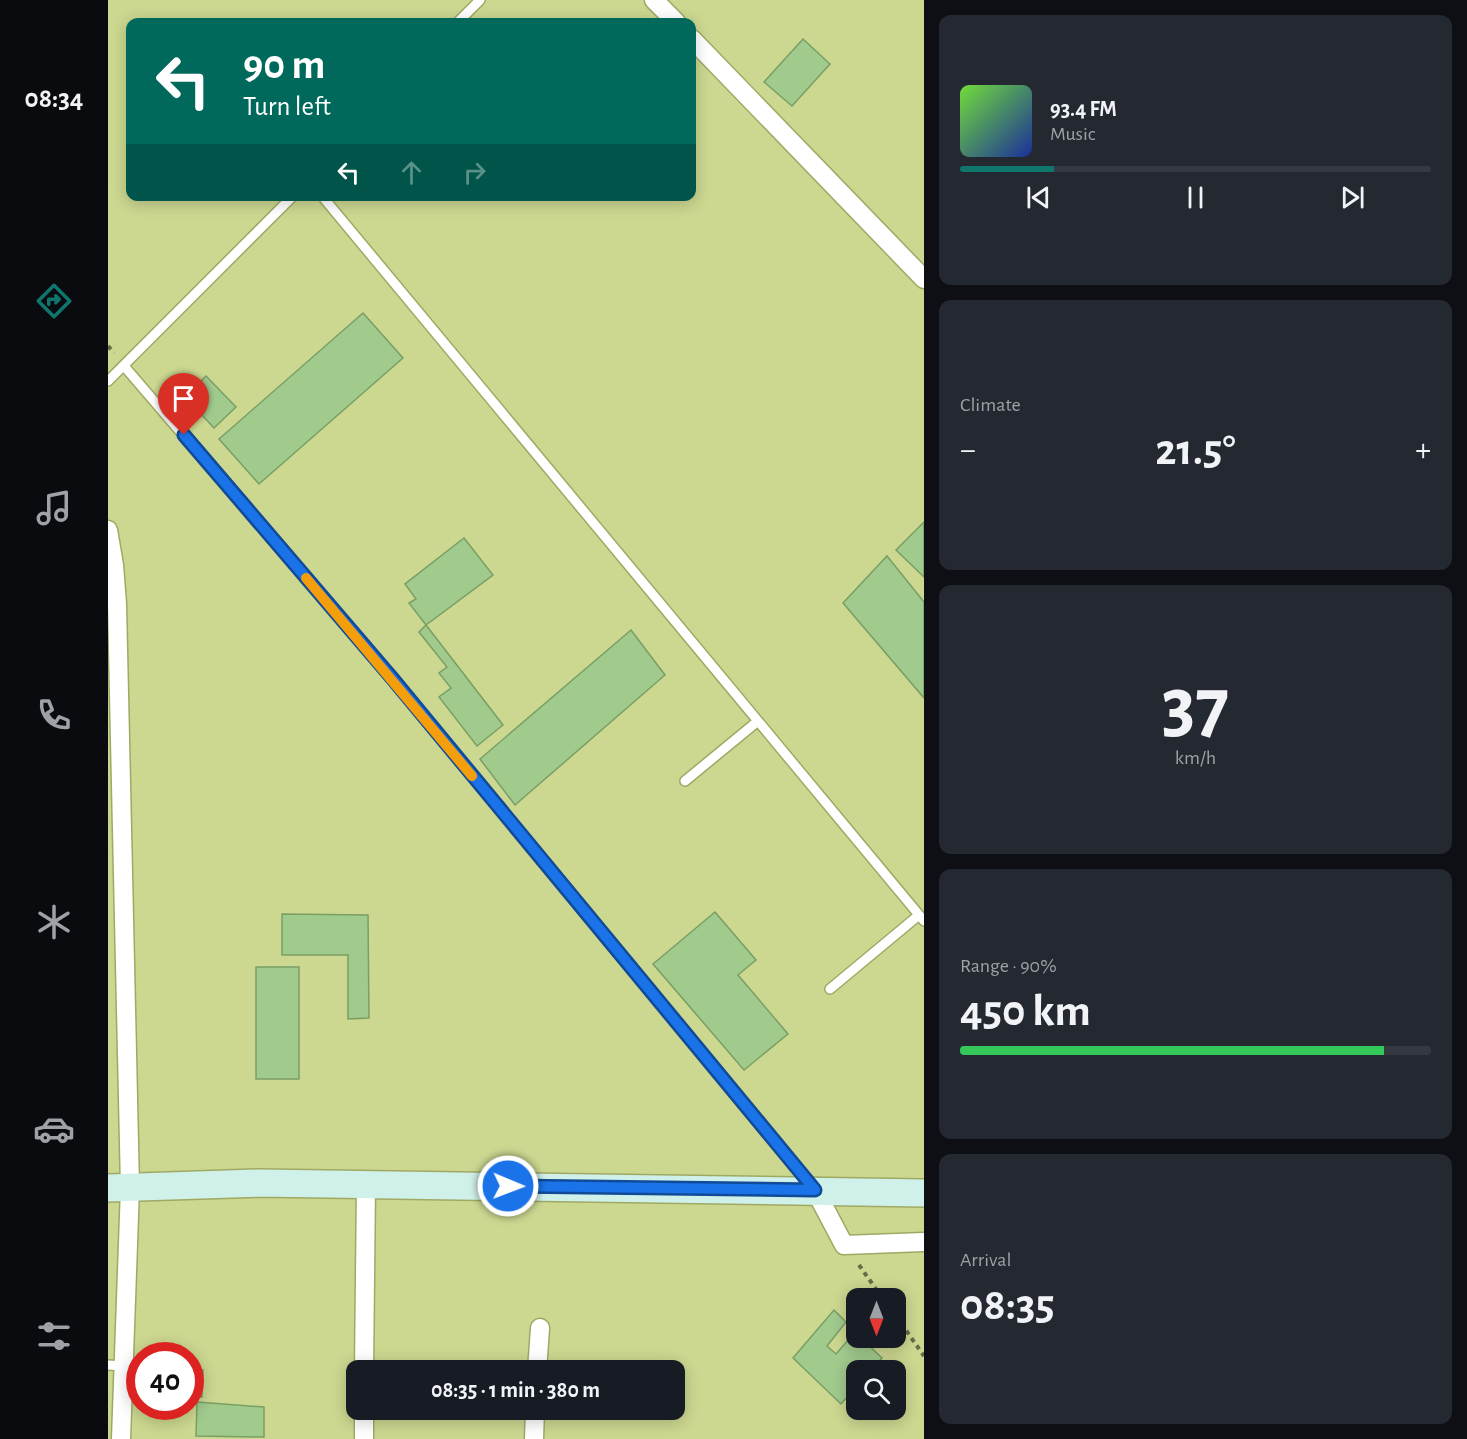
<!DOCTYPE html>
<html lang="en">
<head>
<meta charset="utf-8">
<style>
	body { margin:0; font-family:"Alegreya Sans",sans-serif; background:#242831; color:#f1f3f6; height:100vh; display:flex; flex-direction:column; font-size:22px; white-space:nowrap }
	* { box-sizing:border-box; margin:0 }
	p { font-size:20px; color:#9ea1a6 }
	.icon { flex:none; width:33px; height:33px; fill:none; stroke:currentColor; stroke-width:2; stroke-linecap:round; stroke-linejoin:round }
	.map { position:relative; flex:1; overflow:hidden }
	.side { display:flex; flex-direction:column; gap:15px; padding:15px; background:#0d0f14; width:543px }
	.side>* { flex:none }
	.guide { position:absolute; left:18px; top:18px; width:570px; height:183px; border-radius:12px; box-shadow:0 3px 15px #0003; background:#00695c; color:#fff; overflow:hidden }
	.needle { width:39px; rotate:180deg }
	.buttons { position:absolute; left:738px; top:1288px; display:grid; gap:12px }
	.buttons a { display:grid; place-items:center; width:60px; height:60px; border-radius:12px; background:#171b24; box-shadow:0 3px 15px #0003; font-size:30px }
	.speed { position:absolute; left:18px; top:1342px; display:flex; gap:12px; font-size:30px; font-weight:700; text-align:center }
	.speed>* { display:grid; place-content:center; width:78px; height:78px; border-radius:50%; background:#171b24; box-shadow:0 3px 15px #0003; line-height:1 }
	.speed .limit { border:9px solid #d22; background:#fff; color:#111 }
	.pin { position:absolute; display:grid; place-items:center; width:51px; height:51px; color:#fff; margin:-62px -26px; border-radius:50% 50% 50% 0; rotate:-45deg; box-shadow:0 0 6px #0007 }
	.pin .icon { rotate:45deg }
	.me { position:absolute; width:66px; margin:-33px; rotate:91deg; stroke-linejoin:round; filter:drop-shadow(0 0 4px #0008) }
	.turn { display:flex; align-items:center; gap:21px; height:126px; padding:0 18px; font-size:27px }
	.turn .icon { width:78px; height:78px; stroke-width:2.5 }
	.turn b { display:block; font-size:42px; line-height:51px }
	.lanes { display:flex; align-items:center; height:57px; padding:0 18px; background:#0003; justify-content:center; gap:30px; direction:ltr }
	.lanes .off { opacity:.35 }
	.big { font-size:45px; font-weight:700; line-height:1.1 }
	.side .card { flex:1; display:flex; flex-direction:column; justify-content:center; gap:9px; min-width:0; padding:0 21px; border-radius:12px; background:#242831 }
	.side .dial { align-items:center; gap:0 }
	.dial b { font-size:78px; line-height:1 }
	.song { display:flex; align-items:center; gap:18px }
	.cover { width:72px; height:72px; border-radius:9px; background:linear-gradient(135deg,hsl(100 70% 55%),hsl(230 70% 35%)) }
	.played { height:6px; border-radius:3px; background:linear-gradient(90deg,#0f766e 20%,#363941 20%) }
	.keys { display:flex; justify-content:space-around; direction:ltr }
	.heat { display:flex; justify-content:space-between; align-items:center; font-size:33px; direction:ltr }
	.charge { height:9px; border-radius:4px; background:linear-gradient(90deg,#34c759 90%,#363941 0) }
	.trip { position:absolute; left:238px; top:1360px; width:339px; height:60px; border-radius:12px; background:#171b24; box-shadow:0 3px 15px #0003; font-weight:700; line-height:60px; text-align:center }
	main { display:flex; flex:1; min-height:0 }
	.tab-bar { display:flex; flex-direction:column; width:108px; justify-content:space-around; align-items:center; background:#090b0e; color:#9ea1a6 }
	.tab-bar .icon { width:42px; height:42px }
	.tab-bar .on { color:#0f766e }
	.tab-bar b { font-size:27px; color:#f1f3f6 }
	.map>svg:first-child { display:block }
</style>
</head>
<body>
<main>
<nav class="tab-bar">
<b>08:34</b>
<svg class="icon on" aria-label="directions" viewBox="0 0 24 24"><path d="M12 3l9 9-9 9-9-9zM9 14v-3h6M13 9l2 2-2 2"/></svg>
<svg class="icon" aria-label="music" viewBox="0 0 24 24"><path d="M9 18V5l10-2v13"/><circle cx="6" cy="18" r="3"/><circle cx="16" cy="16" r="3"/></svg>
<svg class="icon" aria-label="phone" viewBox="0 0 24 24"><path d="M5 4h4l2 5-3 2q2 4 5 5l2-3 5 2v4C11 20 4 13 5 4z"/></svg>
<svg class="icon" aria-label="climate" viewBox="0 0 24 24"><path d="M12 3v18M4 7l16 10M4 17L20 7"/></svg>
<svg class="icon" aria-label="car" viewBox="0 0 24 24"><path d="M5 17H2v-5l4-1 3-4h7l3 4 3 1v5h-3M9 17h6M6 11h13"/><circle cx="7" cy="17" r="2"/><circle cx="17" cy="17" r="2"/></svg>
<svg class="icon" aria-label="filters" viewBox="0 0 24 24"><path d="M4 7h16M4 17h16"/><circle cx="9" cy="7" r="2"/><circle cx="15" cy="17" r="2"/></svg>
</nav>
<div class="map">
<svg width="816" height="1439" viewBox="0 0 816 1439">
	<rect width="100%" height="100%" fill="#ccd790"/>
	<path fill="#a1ca8d" stroke="#799f65" stroke-width="1.5" d="M695,39L722,64L684,106L656,82Z
		M255,313L295,358L151,484L111,439Z
		M98,376L128,407L106,428L77,397Z
		M816,522V577L788,550Z
		M356,538L385,575L318,625L301,603L308,599L297,584Z
		M779,556L816,602V698L735,603Z
		M318,625L395,725L369,746L331,697L343,688L331,673L339,667L311,632Z
		M523,630L557,675L407,805L372,759Z
		M607,912L648,960L630,975L680,1034L636,1070L545,964Z
		M174,914L260,915L261,1018L240,1019V955H174Z
		M148,967H191V1079H148Z
		M726,1310L738,1322L719,1346L728,1354L747,1332L748,1338H753L774,1358L762,1371H748V1387L733,1404L685,1358Z
		M82,1369L95,1370L94,1397H82Z
		M89,1402L156,1407V1437L88,1436Z"/>
	<g fill="none" stroke-linecap="round" stroke-linejoin="round">
		<defs>
			<path id="lane" d="M350,22L372,0
				M214,196L816,921
				M16,366L284,678L704,1187
				M0,381L185,196
				M577,781L650,721
				M722,989L811,915
				M0,1365L15,1366"/>
			<path id="street" d="M546,0L568,22
				M584,39L816,279
				M0,530L6,565L9,604L22,1188L13,1439
				M707,1190L736,1245L816,1242
				M256,1371L258,1185
				M429,1371L432,1328
				M256,1439V1410
				M426,1439L427,1410"/>
			<path id="secondary" d="M0,1188L152,1183L816,1193"/>
		</defs>
		<use href="#lane" stroke="#9fa964" stroke-width="12"/>
		<use href="#street" stroke="#9fa964" stroke-width="21"/>
		<use href="#secondary" stroke="#9fa964" stroke-width="30"/>
		<path stroke="#676d44" stroke-width="4" stroke-dasharray="4.5 4.5" stroke-linecap="butt" d="M0,346L6,353
			M751,1265L775,1299
			M788,1316L816,1356"/>
		<use href="#lane" stroke="#fff" stroke-width="9"/>
		<use href="#street" stroke="#fff" stroke-width="18"/>
		<use href="#secondary" stroke="#d0f1e9" stroke-width="27"/>
	</g>
	<g fill="none" stroke-linecap="round" stroke-linejoin="round">
		<defs>
			<path id="route" d="M76,435L284,678L707,1190L400,1186"/>
		</defs>
		<use href="#route" stroke="#114b97" stroke-width="15"/>
		<use href="#route" stroke="#1a73e8" stroke-width="10"/>
		<path stroke="#f59e0b" stroke-width="10" d="M198,578L364,776"/>
	</g>
</svg>
<div class="buttons">
<a><svg class="needle" viewBox="-14 -14 28 28"><path d="M0-13l5 13h-10z" fill="#e53935"/><path d="M0 13l5-13h-10z" fill="#9ea1a6"/></svg></a>
<a><svg class="icon" aria-label="search" viewBox="0 0 24 24"><circle cx="10" cy="10" r="6"/><path d="M15 15l6 6"/></svg></a>
</div>
<div class="speed"><div class="limit">40</div></div>
<div class="pin" style="left:76px;top:435px;background:#d93025"><svg class="icon" aria-label="arrive" viewBox="0 0 24 24"><path d="M6 21V4h12l-3 4 3 4H6"/></svg></div>
<svg class="me" style="left:400px;top:1186px" viewBox="-20 -20 40 40"><circle r="17" fill="#1a73e8" stroke="#fff" stroke-width="3"/><path d="M0-11L8 9 0 5-8 9z" fill="#fff"/></svg>
<div class="trip">08:35 · 1 min · 380 m</div>
<div class="guide">
<div class="turn"><svg class="icon" aria-label="left" viewBox="0 0 24 24"><path d="M17 20v-9H6M10 6l-5 5 5 5"/></svg><div><b>90 m</b>Turn left</div></div>
<div class="lanes"><svg class="icon" aria-label="left" viewBox="0 0 24 24"><path d="M17 20v-9H6M10 6l-5 5 5 5"/></svg><svg class="icon off" aria-label="ahead" viewBox="0 0 24 24"><path d="M12 20V5M6 11l6-6 6 6"/></svg><svg class="icon off" aria-label="right" viewBox="0 0 24 24"><path d="M7 20v-9h11M14 6l5 5-5 5"/></svg></div>
</div>
</div>
<section class="side">
<div class="card">
<div class="song"><i class="cover"></i><div><b>93.4 FM</b><p>Music</p></div></div>
<div class="played"></div>
<div class="keys"><svg class="icon" aria-label="previous" viewBox="0 0 24 24"><path d="M18 5L8 12l10 7zM5 5v14"/></svg><svg class="icon" aria-label="pause" viewBox="0 0 24 24"><path d="M8 5v14M16 5v14"/></svg><svg class="icon" aria-label="next" viewBox="0 0 24 24"><path d="M6 5l10 7-10 7zM19 5v14"/></svg></div>
</div>
<div class="card"><p>Climate</p>
<div class="heat"><a>−</a><b class="big">21.5°</b><a>+</a></div>
</div>
<div class="card dial"><b>37</b><p>km/h</p></div>
<div class="card"><p>Range · 90%</p><b class="big">450 km</b><div class="charge"></div></div>
<div class="card"><p>Arrival</p><b class="big">08:35</b></div>
</section>
</main>
</body>
</html>
